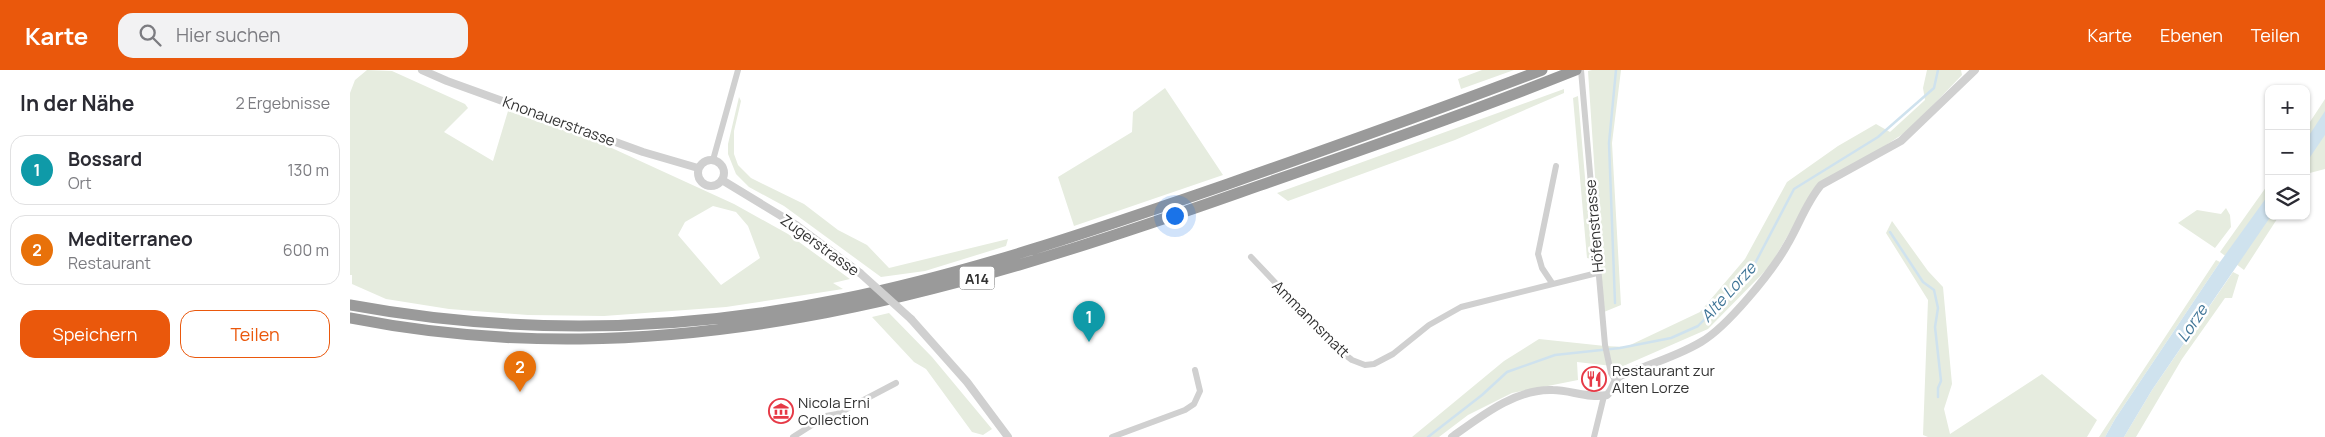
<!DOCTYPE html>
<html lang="de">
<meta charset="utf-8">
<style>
body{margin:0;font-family:Manrope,sans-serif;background:#f2f2f3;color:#2b2b33}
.controls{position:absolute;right:15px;top:15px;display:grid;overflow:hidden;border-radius:10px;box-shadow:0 1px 4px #0004}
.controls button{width:45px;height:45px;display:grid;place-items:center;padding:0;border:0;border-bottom:1px solid #e1e1e2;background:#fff;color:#2b2b33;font:25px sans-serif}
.you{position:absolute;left:824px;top:145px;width:18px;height:18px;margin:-12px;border:4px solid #fff;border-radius:50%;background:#1a73e8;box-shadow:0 0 0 8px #1a73e833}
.badge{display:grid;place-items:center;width:32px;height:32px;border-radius:50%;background:#ea580c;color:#fff;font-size:16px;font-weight:700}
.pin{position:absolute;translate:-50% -41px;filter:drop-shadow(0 1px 2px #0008)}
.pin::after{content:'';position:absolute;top:26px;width:18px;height:15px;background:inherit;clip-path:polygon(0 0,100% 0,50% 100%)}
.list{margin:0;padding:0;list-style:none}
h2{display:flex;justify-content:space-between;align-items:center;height:65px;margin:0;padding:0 20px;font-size:21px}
h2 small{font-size:16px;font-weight:400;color:#7c7c81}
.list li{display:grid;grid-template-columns:32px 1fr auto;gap:15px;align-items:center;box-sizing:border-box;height:70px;margin:0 10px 10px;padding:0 10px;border:1px solid #e1e1e2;border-radius:15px}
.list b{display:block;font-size:19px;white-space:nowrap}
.list p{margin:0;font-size:16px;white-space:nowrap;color:#7c7c81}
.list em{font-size:16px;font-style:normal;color:#7c7c81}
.actions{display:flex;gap:10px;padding:15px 20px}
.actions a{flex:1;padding:11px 0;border:1px solid #ea580c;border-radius:15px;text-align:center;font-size:18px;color:#ea580c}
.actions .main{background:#ea580c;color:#fff}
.icon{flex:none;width:28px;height:28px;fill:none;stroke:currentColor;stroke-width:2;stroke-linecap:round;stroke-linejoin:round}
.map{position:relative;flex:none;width:1975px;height:367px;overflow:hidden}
header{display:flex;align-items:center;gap:30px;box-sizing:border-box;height:70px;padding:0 25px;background:#ea580c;color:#fff}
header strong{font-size:24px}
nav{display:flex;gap:28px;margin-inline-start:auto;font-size:18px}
.search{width:350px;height:45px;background:#f2f2f3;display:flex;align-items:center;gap:12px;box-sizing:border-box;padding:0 18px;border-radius:15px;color:#7c7c81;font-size:19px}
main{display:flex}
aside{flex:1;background:#fff}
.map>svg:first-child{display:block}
.green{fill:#e6ecdf;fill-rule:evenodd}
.water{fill:#cfe2ee}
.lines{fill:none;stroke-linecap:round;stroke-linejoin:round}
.stream{stroke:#cfe2ee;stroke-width:2.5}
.minor{stroke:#d0d0d0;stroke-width:6}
.tertiary{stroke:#d0d0d0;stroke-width:8}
.motorway{stroke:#9a9a9a;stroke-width:11}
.tertiary-bridge{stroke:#d0d0d0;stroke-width:8}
.labels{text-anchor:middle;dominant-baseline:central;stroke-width:5;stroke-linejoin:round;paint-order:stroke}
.shield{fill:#fff;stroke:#707070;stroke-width:1}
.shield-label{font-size:14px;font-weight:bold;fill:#333}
.street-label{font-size:15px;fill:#333;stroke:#fff}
.poi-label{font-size:15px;fill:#333;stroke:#fff;text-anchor:start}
.water-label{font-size:16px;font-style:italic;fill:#3f7597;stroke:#fff}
</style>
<header>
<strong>Karte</strong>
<div class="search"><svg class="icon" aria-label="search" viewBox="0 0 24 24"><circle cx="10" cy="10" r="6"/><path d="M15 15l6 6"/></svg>Hier suchen</div>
<nav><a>Karte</a><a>Ebenen</a><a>Teilen</a></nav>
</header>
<main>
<aside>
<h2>In der Nähe<small>2 Ergebnisse</small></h2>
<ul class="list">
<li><span class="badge" style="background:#0f9aa8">1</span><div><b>Bossard</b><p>Ort</p></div><em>130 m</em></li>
<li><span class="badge" style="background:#e8710a">2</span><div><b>Mediterraneo</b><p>Restaurant</p></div><em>600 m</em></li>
</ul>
<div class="actions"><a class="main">Speichern</a><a>Teilen</a></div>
</aside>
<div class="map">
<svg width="1975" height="367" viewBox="0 0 1975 367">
<rect width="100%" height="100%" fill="#fff"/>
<path class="green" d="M17,0L42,1L115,34L118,38L94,62L143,91L158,41L253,74L384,134L438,164L500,209L483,213L493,219L376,237L254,246L178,245L99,239L36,229L2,214V205H0V23L5,10ZM363,136L386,142L398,156L410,188L371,215L328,165L335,152Z
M1132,0H1164L1111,19L1108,9Z
M1242,0H1271L1262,73L1271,235L1254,242L1238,1Z
M1577,0H1611L1612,5L1559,60L1501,98L1469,112L1420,196L1358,259L1271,297L1227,292L1228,310L1162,323L1118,345L1089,367H1062L1154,291L1189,269L1255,276L1276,277L1350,242L1395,189L1437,112L1488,76L1526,54L1540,62L1575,30L1573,18Z
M815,18L873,105L724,156L708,107L782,62L783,42Z
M1214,19V23L1105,70L938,131L927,123Z
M1228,26L1242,189L1237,188L1223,28Z
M389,27L391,31L384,61V84L388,95L401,108L454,134L488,160L517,175L539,198L658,169L656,176L575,201L531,207L434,136L399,117L386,104L378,84V74Z
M1975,29V99L1956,104V58Z
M1919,113V146H1929L1894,200L1870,182Z
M1876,138L1880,145L1881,157L1865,178L1828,153L1847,140L1871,144Z
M1542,151L1578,201L1593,217L1602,314L1594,339L1600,364L1692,304L1747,350L1737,367H1578L1573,365L1578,230L1536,163Z
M1866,190L1870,192L1765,349L1755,367H1749Z
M1883,202L1889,205L1882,228H1875L1832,289L1786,367H1774L1802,320Z
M539,243L582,287L642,359L633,365L622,362L576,299L564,292L522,247Z"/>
<path class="water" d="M1975,41V65L1956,93V70Z
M1919,124V146H1921L1802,320L1774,367H1755L1765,349L1870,192Z"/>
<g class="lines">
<path class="stream" d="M1540,162L1573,212L1584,220L1588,238L1585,257L1591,311L1588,318V327
M1265,233L1259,73L1266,0
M1078,367L1132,325L1157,302L1205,285L1270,278L1321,268L1348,256L1401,201L1444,119L1528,67L1584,18L1588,0"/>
<path class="minor" d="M1231,0L1255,275L1261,303L1265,310
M363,90L388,0
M901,187L989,280L1002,290L1015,295L1024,294L1043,284L1079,255L1111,237L1247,203
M1202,213L1192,198L1188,184L1206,96
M443,367L476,346L487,344L546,313
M762,367L835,340L844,334L850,321L845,300
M1244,367L1254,326"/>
<path class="tertiary" d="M72,0L97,11L293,82L348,98
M348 103a13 13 0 1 1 26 0a13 13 0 1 1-26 0Z
M372,110L446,155L510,203
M561,249L617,312L658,367
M1102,367C1130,347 1166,318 1203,320C1220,320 1240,329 1257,325C1263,320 1263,311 1270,306C1297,295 1326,287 1351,272C1377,257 1422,202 1437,175C1449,155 1456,133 1471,115L1551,71L1625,0"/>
<path class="motorway" d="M0,235C163,265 330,262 492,229C624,202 751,158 878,114C983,77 1088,40 1192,0
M0,248C313,310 599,225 891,122C1003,83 1116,44 1226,0"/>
<path class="tertiary-bridge" d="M510,203L561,249"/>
</g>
<defs>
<symbol id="restaurant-ring" viewBox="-11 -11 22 22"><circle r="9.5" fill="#fff" stroke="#e63946" stroke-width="1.5"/><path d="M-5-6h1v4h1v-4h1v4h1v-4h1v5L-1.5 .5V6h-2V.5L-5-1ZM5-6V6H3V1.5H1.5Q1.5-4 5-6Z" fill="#e63946"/></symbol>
<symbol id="museum-ring" viewBox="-11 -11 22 22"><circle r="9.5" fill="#fff" stroke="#e63946" stroke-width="1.5"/><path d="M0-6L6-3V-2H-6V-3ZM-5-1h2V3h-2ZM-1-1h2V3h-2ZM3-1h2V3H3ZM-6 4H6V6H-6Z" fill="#e63946"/></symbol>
</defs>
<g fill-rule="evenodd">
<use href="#restaurant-ring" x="1230" y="295" width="28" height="28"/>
<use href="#museum-ring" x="417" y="327" width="28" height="28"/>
</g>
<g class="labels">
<rect class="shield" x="609.5" y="196.5" width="35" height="23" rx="4"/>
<g class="shield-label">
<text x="627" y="208">A14</text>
</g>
<g class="street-label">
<text transform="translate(209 51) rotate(20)">Knonauerstrasse</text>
<text transform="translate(1244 156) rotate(-95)">Höfenstrasse</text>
<text transform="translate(470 175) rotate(36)">Zugerstrasse</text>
<text transform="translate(961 249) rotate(45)">Ammannsmatt</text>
</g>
<g class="poi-label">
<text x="1262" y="300">Restaurant zur<tspan x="1262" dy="17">Alten Lorze</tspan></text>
<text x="448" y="332">Nicola Erni<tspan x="448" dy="17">Collection</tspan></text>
</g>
<g class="water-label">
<text transform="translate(1378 222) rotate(-48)">Alte Lorze</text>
<text transform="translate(1842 253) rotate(-56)">Lorze</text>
</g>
</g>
</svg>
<div class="controls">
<button>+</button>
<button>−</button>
<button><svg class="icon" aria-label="layers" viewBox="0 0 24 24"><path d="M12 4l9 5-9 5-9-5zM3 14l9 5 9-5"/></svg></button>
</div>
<div class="you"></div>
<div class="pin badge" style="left:739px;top:272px;background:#0f9aa8">1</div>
<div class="pin badge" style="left:170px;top:322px;background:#e8710a">2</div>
</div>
</main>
